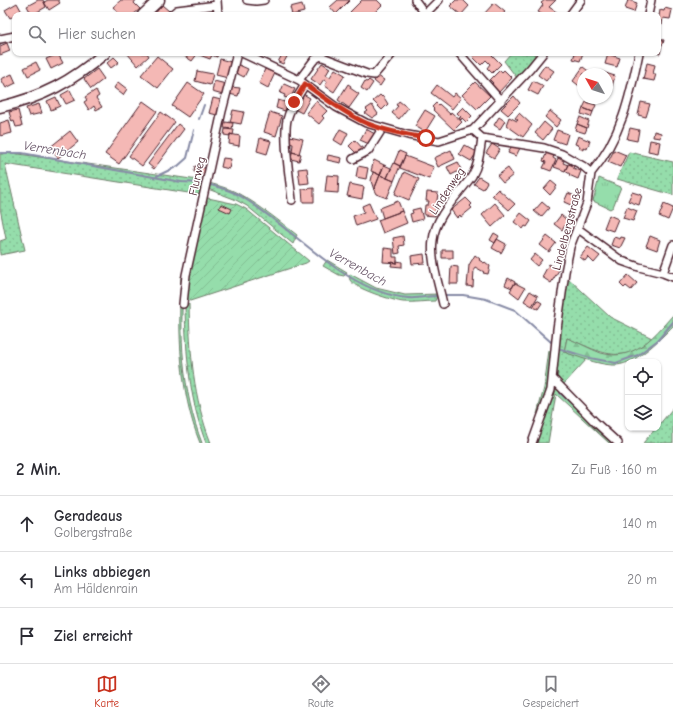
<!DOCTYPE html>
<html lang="de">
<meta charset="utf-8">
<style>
body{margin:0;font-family:"Comic Neue",sans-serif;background:#f7f7f7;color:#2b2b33}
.controls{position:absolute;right:12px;bottom:12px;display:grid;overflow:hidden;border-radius:8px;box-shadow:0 1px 3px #0004}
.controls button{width:36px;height:36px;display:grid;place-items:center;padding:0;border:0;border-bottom:1px solid #e1e1e2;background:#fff;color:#2b2b33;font:20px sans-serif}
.compass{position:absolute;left:577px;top:68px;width:36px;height:36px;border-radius:50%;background:#fff;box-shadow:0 1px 3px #0004;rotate:309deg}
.stop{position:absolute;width:12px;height:12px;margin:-9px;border:3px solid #c8321e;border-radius:50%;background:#fff}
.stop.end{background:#c8321e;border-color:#fff;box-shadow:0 1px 4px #0008}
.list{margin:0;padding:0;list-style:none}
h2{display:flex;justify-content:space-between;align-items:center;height:52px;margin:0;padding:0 16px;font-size:17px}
h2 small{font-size:13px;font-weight:400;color:#7c7c81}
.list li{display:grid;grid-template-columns:26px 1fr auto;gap:12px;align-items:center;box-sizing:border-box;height:56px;padding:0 16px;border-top:1px solid #e1e1e2}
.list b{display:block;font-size:15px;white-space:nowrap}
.list p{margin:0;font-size:13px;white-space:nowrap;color:#7c7c81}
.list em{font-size:13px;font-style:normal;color:#7c7c81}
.icon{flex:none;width:22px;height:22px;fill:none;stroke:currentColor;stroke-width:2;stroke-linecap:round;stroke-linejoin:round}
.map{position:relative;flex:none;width:673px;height:443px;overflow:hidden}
.search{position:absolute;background:#fff;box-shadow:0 1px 3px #0004;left:12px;right:12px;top:12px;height:44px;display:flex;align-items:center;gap:10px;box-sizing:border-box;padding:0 14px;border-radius:8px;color:#7c7c81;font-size:15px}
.sheet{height:220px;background:#fff}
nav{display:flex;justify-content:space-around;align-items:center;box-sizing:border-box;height:56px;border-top:1px solid #e1e1e2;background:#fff;font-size:11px;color:#7c7c81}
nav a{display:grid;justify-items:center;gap:2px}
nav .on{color:#c8321e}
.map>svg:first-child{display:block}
.grass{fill:url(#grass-dots);stroke:#707e6b}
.forest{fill:url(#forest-firs);stroke:#707e6b}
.park{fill:url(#park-tufts);stroke:#707e6b}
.garden{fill:url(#garden-furrows);stroke:#707e6b}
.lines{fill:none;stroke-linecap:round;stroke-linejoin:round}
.stream{stroke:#878ba6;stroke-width:2}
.building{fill:#f4b8b5;stroke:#4a1f2b}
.street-casing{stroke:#4a1f2b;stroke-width:10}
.secondary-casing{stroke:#4a1f2b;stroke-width:13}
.street{stroke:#fff;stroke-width:7}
.secondary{stroke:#fff;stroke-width:10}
.route{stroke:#c8321e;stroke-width:5}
.labels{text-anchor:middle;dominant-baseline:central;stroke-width:3;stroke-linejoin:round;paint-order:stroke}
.street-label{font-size:12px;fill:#4a1f2b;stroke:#fff}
.water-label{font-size:13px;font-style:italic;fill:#685568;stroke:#fff}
</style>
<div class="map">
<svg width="673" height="443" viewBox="0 0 673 443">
<defs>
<pattern id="grass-dots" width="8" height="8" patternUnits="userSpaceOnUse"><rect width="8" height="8" fill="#95ddab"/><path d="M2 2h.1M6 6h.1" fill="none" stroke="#82bd93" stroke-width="1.8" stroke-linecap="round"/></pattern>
<pattern id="forest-firs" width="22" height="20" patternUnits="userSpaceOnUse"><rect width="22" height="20" fill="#95ddab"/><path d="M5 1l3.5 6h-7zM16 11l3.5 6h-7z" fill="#82bd93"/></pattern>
<pattern id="park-tufts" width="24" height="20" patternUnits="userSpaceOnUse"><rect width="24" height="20" fill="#95ddab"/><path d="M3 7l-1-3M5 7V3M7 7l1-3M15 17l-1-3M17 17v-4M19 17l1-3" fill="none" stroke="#82bd93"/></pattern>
<pattern id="garden-furrows" width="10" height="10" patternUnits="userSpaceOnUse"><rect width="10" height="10" fill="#95ddab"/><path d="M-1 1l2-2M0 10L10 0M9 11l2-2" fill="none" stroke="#82bd93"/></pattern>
</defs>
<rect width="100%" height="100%" fill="#fff"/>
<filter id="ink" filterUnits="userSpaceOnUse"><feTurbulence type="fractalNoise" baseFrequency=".025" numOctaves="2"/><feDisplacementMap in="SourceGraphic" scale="8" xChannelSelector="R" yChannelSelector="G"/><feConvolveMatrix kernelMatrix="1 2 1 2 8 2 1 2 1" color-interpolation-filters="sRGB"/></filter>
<g filter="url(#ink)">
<path class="grass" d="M511,53H533L536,56L517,78L504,61Z
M629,152L673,162V195L617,179Z
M12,153L205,181L201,195L5,164L25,250L0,255V241L6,239L0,208V154Z
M209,183C220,186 231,189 241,195C261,206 279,221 297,235L293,244L247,206L234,199L208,189Z
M327,260L347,272L344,276L339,275L323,266Z
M350,274L376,288L405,295L438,294L435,301C424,301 414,303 403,302C394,301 353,288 350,280C349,278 349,276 350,274Z
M181,276L184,279C179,334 182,391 202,443H200C179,391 178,332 181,276Z
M568,278L610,317L652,338C647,342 642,347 636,350C613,362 589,347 567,338L564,352L587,359L563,385L556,374L559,332Z
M189,304C190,353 193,397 211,443H206C189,399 186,354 185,307Z
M549,350L553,354L548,389L540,412L537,414L544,388Z
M557,389L562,391L616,443H609L556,394L548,443H534L552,392Z
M673,408V443H643L656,428H658V426Z"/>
<path class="forest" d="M673,315V326C659,340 634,367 612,365C596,364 579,357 564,352L567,338C578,342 590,349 601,353C634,362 653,337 673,315Z"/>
<path class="park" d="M599,178L621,187L613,207L610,209L593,201Z"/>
<path class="garden" d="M208,198L236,204L246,209L309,261L306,263L190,301L186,299L187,277L204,201Z"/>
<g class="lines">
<path class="stream" d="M199,119L204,105
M0,153H22L181,182L201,183
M157,176L178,166L187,158L194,130
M211,185C222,188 233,191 242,197C294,228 344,292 408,298C418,299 428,296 438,296
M443,295H463L486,299L515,310L551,342
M561,349L590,358L616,363L638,355L658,340L673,322
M560,393L585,416"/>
</g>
<path class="building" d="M38,0H43L46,7L32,15L27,6Z
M48,0H58L60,3L49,10L44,2Z
M121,0H136L134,3L140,9L133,15H120L113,7Z
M338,0H350L336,14L330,7Z
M362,0H377L382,5L372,15H353L350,12Z
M456,0H463L469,6L461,15L450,6Z
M545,0H556L549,7L561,15H543L538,12L543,5L541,3Z
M628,0L637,3L634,12L625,9Z
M17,3L22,12L10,18L5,10Z
M494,3L505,12L502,15H483Z
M302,4L304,12L292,15L290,7Z
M162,5L169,11L166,15H154Z
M665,8L672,10L670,19L663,18L662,24L658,23L660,10L664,11Z
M658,39L664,40L663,44H662L660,54L657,53H658Z
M7,43L10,51L0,55V46Z
M127,53H147L149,56L138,66Z
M185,53H198L192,61L183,55Z
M198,53H218L217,57L212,55L210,59L197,54Z
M283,53H289L283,64L278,62Z
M476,53H490L501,64L492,73L487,68L490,64L486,60L481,65L473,57Z
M575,53H583L580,61L573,59Z
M58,54L63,63L51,69L46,59Z
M608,54L620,58L617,67L605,64Z
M157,56L173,69L158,88L141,75Z
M114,57L119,62L111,68L107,63Z
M220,59L231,62L228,78L216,75Z
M36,62L40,70L28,76L24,68Z
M322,63L330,68L326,75L330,77L335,69L345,75L334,92L325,86L327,81L324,79L320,85L311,79Z
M647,63L655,65L653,74H656L654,81L643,79Z
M239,65L248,69L244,77L236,73Z
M545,65L554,71L546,81L538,75Z
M583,67L591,73L583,74V89L573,81Z
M97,69L104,79L91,89L84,79Z
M265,69L275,73L268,88L259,83Z
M500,70L502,72L504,70L512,78L499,92L491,85L493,83L490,80Z
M197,71L213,74L210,85L195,81Z
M602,72L615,76L612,86L607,84V74H602Z
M12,74L16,83L6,88L1,79Z
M378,76L384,80L380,86L374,81Z
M369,80L373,83L367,92L361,88L365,81L367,82Z
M214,81L226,84L223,95L212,92Z
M533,81L543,86L538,95L528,90Z
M118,82L127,89L123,95L114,88Z
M475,82L490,96L477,109L462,95Z
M188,83L204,94L188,117L172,106Z
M284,84L295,89L290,99L284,97L285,95L280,93Z
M348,84L351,86L350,88L359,94L349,108L338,100Z
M437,85L452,97L455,93L461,98L452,109L431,93Z
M231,87L240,88L238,96L229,94Z
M70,90L75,100L66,104L61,95Z
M96,90L99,96L96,98L102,107L96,110L94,106L89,110L84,102L87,100L85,97Z
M303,94L310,98L302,113L294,109Z
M380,95L382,97L383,96L388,104L382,110L373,101Z
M514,96L520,103L508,115L501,109Z
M56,97L60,106L51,110L47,101Z
M213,98L221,100L217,115L209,113Z
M278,100L288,103L285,111L276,108Z
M143,101L157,111L119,164L105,154Z
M316,101L327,111L322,116L324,118L319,124L306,113Z
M399,101L408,108L399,119L392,113L398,106L396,105Z
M586,102L596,105L593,112L583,108Z
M641,102L650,104L646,117L638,115Z
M436,103L438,105L439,104L450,114L451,112L462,122L454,130L433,110L434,109L432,107Z
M39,104L42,113L29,116L26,108Z
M372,105L378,114L372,118L365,113L368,111L366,109Z
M463,107L472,116L466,122L462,118L461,120L459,118L461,117L457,113Z
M583,108L593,112L591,117L581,114Z
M18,110L22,126L16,127L14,121L12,122L9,112Z
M233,110L244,112L241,124L230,122Z
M425,110L435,116L425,132L415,126Z
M550,111L561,120L556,127L545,117Z
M161,112L175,122L142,166L129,156Z
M270,112L282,116L276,136L264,132Z
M519,113L532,125L523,137L506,125L509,117L517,121L518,120L515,118Z
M499,117L505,121L500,129L494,125Z
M580,117L589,121L587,128L577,124Z
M9,120L12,133L0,136V123Z
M225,122L233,123L232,129L224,128Z
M544,122L552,129L543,140L535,133Z
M178,124L184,129L154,169L148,164Z
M577,124L587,128L585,133L575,130Z
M630,128L639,130L637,141L627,139Z
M225,129L234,130L233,135L230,134V136L224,135Z
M340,129L348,133L342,145L334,140Z
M366,129L375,134L369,144L360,140Z
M557,130L568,134L565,144L553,140Z
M70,131L78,142L58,158L49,148Z
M654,131L661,133L660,138L653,137Z
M230,134L240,136L239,146L229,144Z
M290,136L303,139L299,154L292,152L293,144L288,143Z
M578,136L590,141L587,149L583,147V150L579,148L580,146L575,144Z
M260,138L271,141L267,154L257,151Z
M355,140L364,150L358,155L349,146Z
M650,140L660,142L658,153L648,151Z
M492,144L500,149L494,158L486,153Z
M464,145L477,152L471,161L459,154Z
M512,145L520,148L516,156L508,153Z
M451,150L455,159L438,167L434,158Z
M614,150L626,155L620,167L608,162Z
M399,151L406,154L400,166L394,163Z
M292,152L301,154L299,161L291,159Z
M547,152L554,155L553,158L556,160L551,171L543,168L546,162L543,161Z
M328,155L342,158L341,163L327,160Z
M405,156L434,167L429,179L400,168Z
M223,158L231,159L229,169L221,167Z
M558,158L564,161L563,163L568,165L565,171L554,167Z
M374,160L384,165L380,175L371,171Z
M458,162L461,170L451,175L447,167Z
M394,163L400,166L394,181L387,178Z
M568,164L574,166L573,168L581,171L578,179L569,175L570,174L565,171Z
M384,165L391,168L387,178L380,175Z
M195,166L206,168L205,174L194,172Z
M358,166L368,168L366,179L356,177Z
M307,168L309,183L300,184L298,169Z
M508,168L513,175L503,183L497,176Z
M373,172L380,175L374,190L371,181Z
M404,172L419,179L409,200L395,194Z
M327,175L339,176L338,193L325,192Z
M380,175L394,181L387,198L376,194L374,190Z
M479,177L487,182L483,189L474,184Z
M551,181L557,186L550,195L544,189Z
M350,184L364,187L362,199L347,196Z
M314,188V202H303L302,189Z
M498,189L515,204L509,210L492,195Z
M427,192L438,193L435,216L424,215L425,205H428L429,201H426Z
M632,192L642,195L639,205L628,201Z
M568,193L577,197L573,206L564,202Z
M466,198L472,204L470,206L472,208L461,217L460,215L457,218L451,210Z
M398,201L402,211L383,218L380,208Z
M542,202L549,208L541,217L534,211Z
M369,203L376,219L356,226L353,216L364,212L362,206Z
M495,203L505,215L492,227L482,215Z
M221,204L232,209L230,213L219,208Z
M664,204L673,208L668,220L659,216Z
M627,207L637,211L633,221L623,218Z
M420,208L423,219L412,222L410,214L413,213L412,210Z
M402,211L407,223L383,233L378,220Z
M521,213L531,221L527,227L525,226L523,229L514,222Z
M561,215L568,221L562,230L554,224Z
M609,215L618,219L613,231L604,228Z
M494,233L499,236L495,243L490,240Z
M403,236L404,245L399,246L400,253L395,254L393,238Z
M547,236L556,243L549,252L540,245Z
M650,236L660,240L657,250L646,246Z
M614,237L620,239L621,237L625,238L620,248L611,245Z
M497,239L506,244L501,253L492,248Z
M588,247L600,256L594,263L588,257L585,261L580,257Z
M384,248L393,249V257H397V263L383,262Z
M442,250H453V258H442Z
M424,254L425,263L412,264L411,256Z
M535,254L542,260L537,266L530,260Z
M475,255L480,259L479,260L484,263L485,262L490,266L488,274L483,273L484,272L475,267L474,269L473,287L467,286L469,265Z
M397,261L402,262V267L391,266L392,262L397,263Z
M549,264L559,270L551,283L542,277Z
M451,266L458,267V284H450Z
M628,275L637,283L631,290L626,286L624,288L620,284Z
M508,278L515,282L512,288L505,285Z
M515,283L525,288L519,298L510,291Z
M530,291L538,296L532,306L524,301Z
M537,300L542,303L538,309L533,307Z"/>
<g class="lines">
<defs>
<path id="street" d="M217,0L218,15
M247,0L256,1L264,0
M415,0L426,15
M171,15L177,10L217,5
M424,15L439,0
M570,15L581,0
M648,15L651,0
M0,39L15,36
M242,53L299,80L336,107L366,123L408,135L439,141L473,130L530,69L543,53
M459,53L501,101
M299,80L314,60L320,56L367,74L374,75L393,53
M473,130L482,138L544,148L562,154L583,166L591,173
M353,159L368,151L382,129
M591,173C621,138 630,97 639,53
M292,200C290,180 283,139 287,120C290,107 298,96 305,85
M577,228L622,261L639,267L663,273L673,245
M663,273L673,277
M183,304L186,275L222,111L237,53
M443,304C439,285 430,260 433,240C436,214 458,196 472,176C479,164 480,151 482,138
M553,379L595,422L618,443
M532,443L551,390L557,329L565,272L570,247L587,203L591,173"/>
<path id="secondary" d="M143,15L159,0
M0,107C43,97 71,82 105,53"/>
</defs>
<use href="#street" class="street-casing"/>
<use href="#secondary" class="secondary-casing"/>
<use href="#street" class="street"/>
<use href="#secondary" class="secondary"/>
</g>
</g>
<g class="lines" filter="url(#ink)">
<path class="route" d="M294,102L305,84C325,98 344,113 366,123C385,131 406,135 426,138"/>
</g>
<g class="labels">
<g class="street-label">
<text transform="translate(197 176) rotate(-77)">Flurweg</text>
<text transform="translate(447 191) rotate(-56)">Lindenweg</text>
<text transform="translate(567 229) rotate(-75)">Lindelbergstraße</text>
</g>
<g class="water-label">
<text transform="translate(55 150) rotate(9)">Verrenbach</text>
<text transform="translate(358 267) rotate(29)">Verrenbach</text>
</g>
</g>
</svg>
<div class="controls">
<button><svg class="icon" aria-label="locate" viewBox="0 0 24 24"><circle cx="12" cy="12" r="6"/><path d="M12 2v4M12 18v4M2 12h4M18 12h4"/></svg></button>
<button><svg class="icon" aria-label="layers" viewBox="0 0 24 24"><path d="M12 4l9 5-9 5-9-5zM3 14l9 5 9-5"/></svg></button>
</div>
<svg class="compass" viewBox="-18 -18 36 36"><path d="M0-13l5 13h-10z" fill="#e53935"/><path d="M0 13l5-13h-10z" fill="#7c7c81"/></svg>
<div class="stop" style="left:426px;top:138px"></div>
<div class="stop end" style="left:294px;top:102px"></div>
<div class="search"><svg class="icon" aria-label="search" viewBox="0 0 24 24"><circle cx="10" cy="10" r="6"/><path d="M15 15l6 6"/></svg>Hier suchen</div>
</div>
<section class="sheet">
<h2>2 Min.<small>Zu Fuß · 160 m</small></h2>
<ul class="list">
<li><svg class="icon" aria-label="ahead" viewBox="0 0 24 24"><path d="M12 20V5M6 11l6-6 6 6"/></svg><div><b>Geradeaus</b><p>Golbergstraße</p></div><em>140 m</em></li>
<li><svg class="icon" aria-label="left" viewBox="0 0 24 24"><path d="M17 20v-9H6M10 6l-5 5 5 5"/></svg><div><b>Links abbiegen</b><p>Am Häldenrain</p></div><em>20 m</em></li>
<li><svg class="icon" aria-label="arrive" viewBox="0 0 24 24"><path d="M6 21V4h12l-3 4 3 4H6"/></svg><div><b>Ziel erreicht</b></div></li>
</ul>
</section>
<nav>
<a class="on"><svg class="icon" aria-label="map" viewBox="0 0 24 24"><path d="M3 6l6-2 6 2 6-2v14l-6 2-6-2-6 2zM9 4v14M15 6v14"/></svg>Karte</a>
<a><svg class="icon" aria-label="directions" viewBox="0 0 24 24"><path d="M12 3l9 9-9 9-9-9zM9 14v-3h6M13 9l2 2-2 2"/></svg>Route</a>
<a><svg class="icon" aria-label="saved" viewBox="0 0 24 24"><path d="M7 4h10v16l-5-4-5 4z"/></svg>Gespeichert</a>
</nav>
